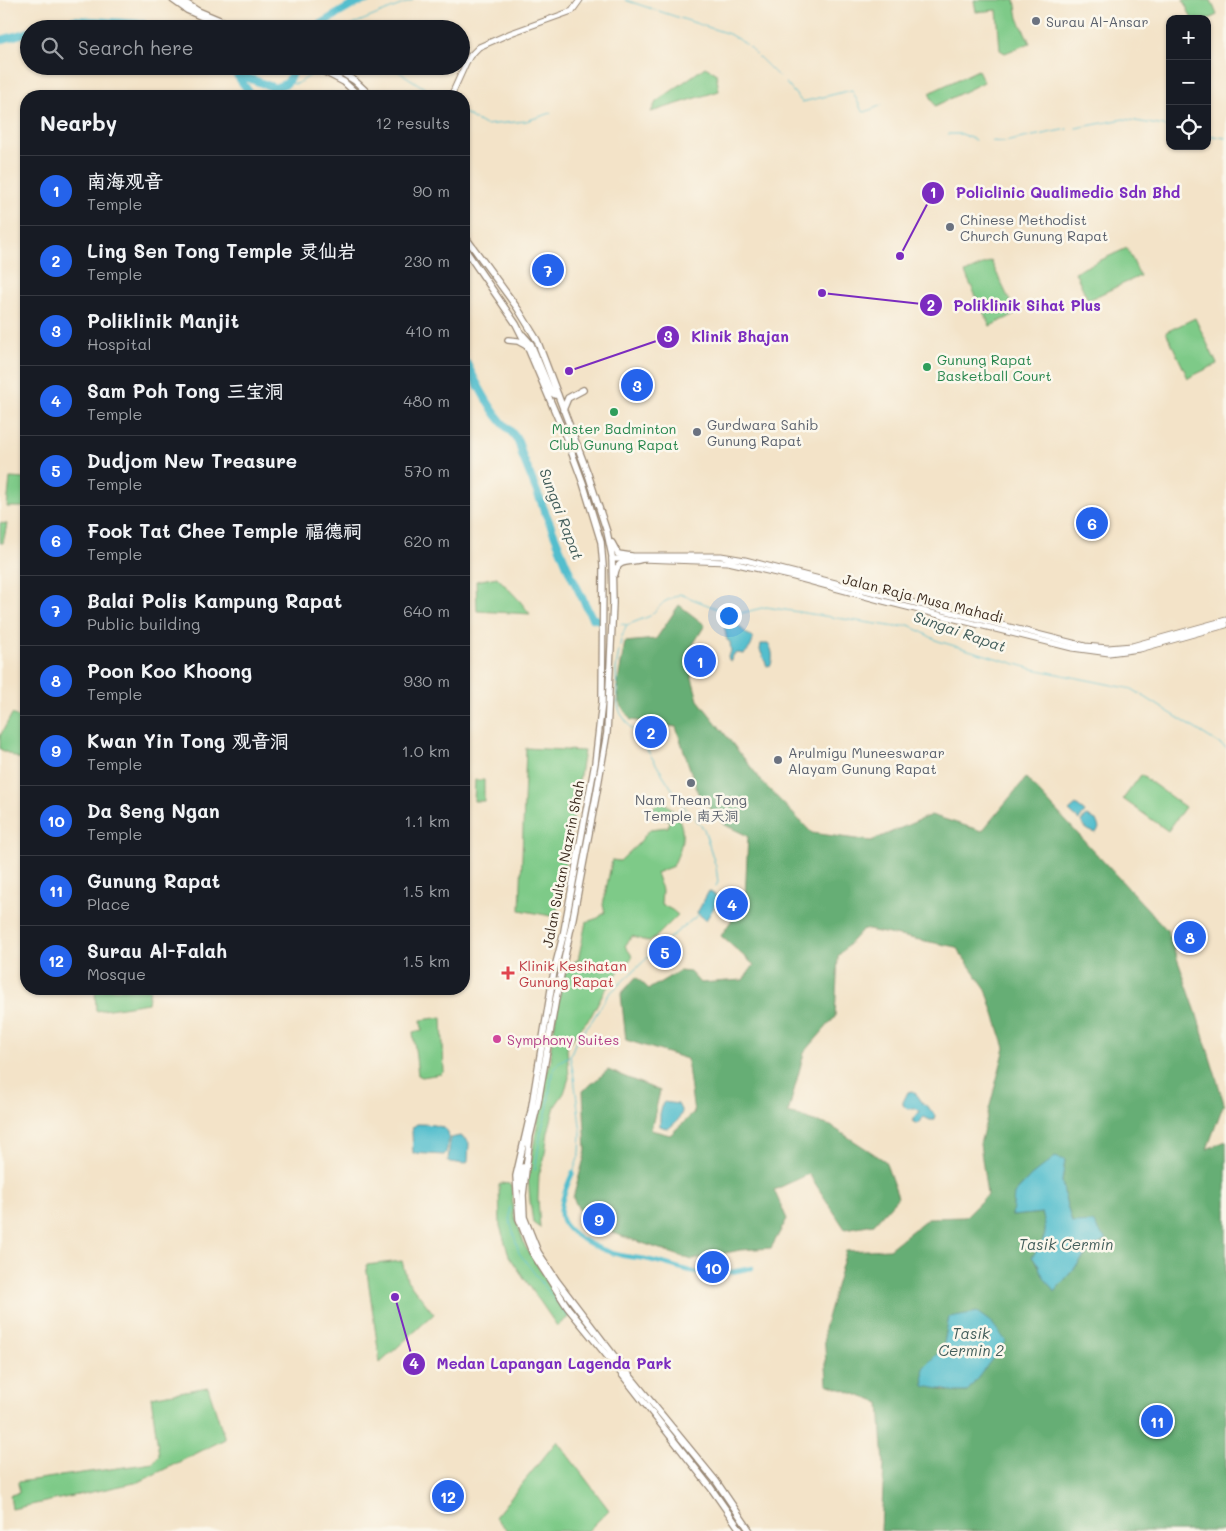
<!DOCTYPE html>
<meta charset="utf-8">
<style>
body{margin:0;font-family:Mali,"LXGW WenKai TC",sans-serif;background:#242831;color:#f1f3f6}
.controls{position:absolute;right:15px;top:15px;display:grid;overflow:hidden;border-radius:10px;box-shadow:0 1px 4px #0004}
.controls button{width:45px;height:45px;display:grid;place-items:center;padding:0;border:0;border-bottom:1px solid #363941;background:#171b24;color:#f1f3f6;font:25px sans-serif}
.you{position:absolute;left:728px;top:615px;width:18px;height:18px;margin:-12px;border:4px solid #fff;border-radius:50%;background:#1a73e8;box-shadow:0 0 0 8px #1a73e833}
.badge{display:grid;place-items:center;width:32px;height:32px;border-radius:50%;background:#2563eb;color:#fff;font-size:16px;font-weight:700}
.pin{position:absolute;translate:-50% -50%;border:2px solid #fff;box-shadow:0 1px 5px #0006}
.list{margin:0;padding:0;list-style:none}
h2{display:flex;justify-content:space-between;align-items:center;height:65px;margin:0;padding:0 20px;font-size:21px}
h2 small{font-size:16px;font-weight:400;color:#9ea1a6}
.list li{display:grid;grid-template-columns:32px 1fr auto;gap:15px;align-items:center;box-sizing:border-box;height:70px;padding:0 20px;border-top:1px solid #363941}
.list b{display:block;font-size:19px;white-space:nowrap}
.list p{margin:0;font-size:16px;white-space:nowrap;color:#9ea1a6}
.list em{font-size:16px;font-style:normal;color:#9ea1a6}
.icon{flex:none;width:28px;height:28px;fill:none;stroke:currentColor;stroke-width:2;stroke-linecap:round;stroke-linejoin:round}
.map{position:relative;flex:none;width:1226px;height:1531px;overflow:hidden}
.search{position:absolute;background:#171b24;box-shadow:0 1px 4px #0004;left:20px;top:20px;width:450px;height:55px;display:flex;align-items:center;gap:12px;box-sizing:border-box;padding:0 18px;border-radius:28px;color:#9ea1a6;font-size:19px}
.panel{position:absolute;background:#171b24;box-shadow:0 1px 4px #0004;left:20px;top:90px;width:450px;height:905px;border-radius:20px}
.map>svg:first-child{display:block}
.green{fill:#7eca88;stroke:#5c7a53}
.forest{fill:#66ae74;stroke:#506c49;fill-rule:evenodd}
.water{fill:#53becd;stroke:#477476}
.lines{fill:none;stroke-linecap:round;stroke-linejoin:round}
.stream{stroke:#53becd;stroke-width:1}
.canal{stroke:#53becd;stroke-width:4.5}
.river{stroke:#53becd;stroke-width:8}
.major-casing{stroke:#978673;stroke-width:7}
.highway-casing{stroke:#978673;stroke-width:8}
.major{stroke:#fff;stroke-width:5}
.highway{stroke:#fff;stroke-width:5.5}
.worship-dot{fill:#6b7280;stroke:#fbf7ec;stroke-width:2}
.leisure-dot{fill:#2e9e5b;stroke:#fbf7ec;stroke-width:2}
.health-dot{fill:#e0444e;stroke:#fbf7ec;stroke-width:2}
.hotel-dot{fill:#d1479c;stroke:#fbf7ec;stroke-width:2}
.labels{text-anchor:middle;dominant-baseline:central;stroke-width:5;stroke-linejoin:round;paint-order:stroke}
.worship-label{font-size:14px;fill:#5b616d;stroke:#fbf7ec;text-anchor:start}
.leisure-label{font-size:14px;fill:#27864d;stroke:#fbf7ec;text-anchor:start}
.street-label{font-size:14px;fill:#3b2a1e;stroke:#fbf7ec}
.health-label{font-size:14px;fill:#be3a42;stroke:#fbf7ec;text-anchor:start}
.hotel-label{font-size:14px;fill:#b23c85;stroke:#fbf7ec;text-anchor:start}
.water-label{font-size:15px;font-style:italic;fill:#435e5b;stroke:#fbf7ec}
.leader{fill:none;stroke:#7b2cbf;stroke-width:2}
.callout-dot{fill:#7b2cbf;stroke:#fbf7ec;stroke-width:2}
.mark-label{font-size:15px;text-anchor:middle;font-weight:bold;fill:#fff}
.callout-label{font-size:15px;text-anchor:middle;font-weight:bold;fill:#7b2cbf;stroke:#fbf7ec;stroke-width:5;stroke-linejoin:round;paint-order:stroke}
</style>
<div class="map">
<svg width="1226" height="1531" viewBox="0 0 1226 1531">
<rect width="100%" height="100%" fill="#fbf7ec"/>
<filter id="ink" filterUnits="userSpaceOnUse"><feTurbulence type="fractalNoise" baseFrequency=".02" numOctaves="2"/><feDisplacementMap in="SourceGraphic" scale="10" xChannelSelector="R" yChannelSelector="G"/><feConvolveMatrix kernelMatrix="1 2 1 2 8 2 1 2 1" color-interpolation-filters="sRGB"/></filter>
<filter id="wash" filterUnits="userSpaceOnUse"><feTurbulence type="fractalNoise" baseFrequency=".0096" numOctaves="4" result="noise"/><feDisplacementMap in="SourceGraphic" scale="20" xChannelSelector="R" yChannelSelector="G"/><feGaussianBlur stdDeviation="1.12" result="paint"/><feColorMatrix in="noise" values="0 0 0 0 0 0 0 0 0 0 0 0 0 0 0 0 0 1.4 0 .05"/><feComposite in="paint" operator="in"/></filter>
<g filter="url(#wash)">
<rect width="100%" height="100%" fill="#f3e3c8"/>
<path class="green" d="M974,0H1015L1018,18L1030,43L1005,53L1000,50L997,10L976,12Z
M1183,0H1211L1217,15L1207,20L1192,19Z
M705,67L716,73L719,91L651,112L656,102Z
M978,70L984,82L935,106L929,93Z
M1127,248L1140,276L1088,300L1075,272Z
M991,261L1016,314L990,326L965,273Z
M1195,318L1217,364L1188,378L1166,332Z
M10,478L26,479V507H7Z
M0,523L7,524L3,543H0Z
M497,577L520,601L530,614L477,611L476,581Z
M12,714L26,721L25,762L0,749V736Z
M526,748L584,751L556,917L520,910Z
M1141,775L1185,807L1168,831L1123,799Z
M475,780H484V801H474Z
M662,801C688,819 686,840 673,866L656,873L662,890L661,904L672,910L678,915L658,935L648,942L632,936L625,946L633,957L621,968L602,995L591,1016L575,1035L567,1048L569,1078L564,1093L555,1106L548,1132L544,1160L539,1174L538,1199L540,1228L533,1223L530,1201L528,1177L546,1075L551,1061V1047L559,998L567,965L578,960L586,922L598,918L605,912L603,905L612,860L620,861L639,843L650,829L668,827L669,820L652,816L653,807Z
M95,989H150L148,1003L96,1011Z
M442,1017L444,1071L441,1074L422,1077L418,1075L413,1032L422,1030L421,1020Z
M502,1183L509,1184L511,1186L514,1215L525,1246L570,1316L557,1326L509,1256L500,1226L499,1185Z
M402,1261L407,1280L434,1314L380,1363L366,1265Z
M208,1387L225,1439L139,1482L12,1509L10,1495L19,1493L18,1482L153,1463L159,1455L151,1397Z
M557,1441L609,1510L588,1531H508L495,1517Z"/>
<path class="forest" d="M679,605L705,625L686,656L698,700L765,785L812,833L871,841L931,815L982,831L1026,778L1167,930L1196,1012L1224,1103L1207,1149L1226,1141V1531H881L884,1465L880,1403L827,1384L824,1329L846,1251L889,1249L928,1218L965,1217L987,1195L980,1144L1005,1048L986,989L956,947L863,929L838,956L835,1017L804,1053L788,1113L831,1126L885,1161L898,1197L874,1224L845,1229L809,1174L774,1190L787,1219L771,1248L740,1250L692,1260L607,1231L586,1222L573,1198L586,1151L583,1091L608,1070L660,1091L651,1130L670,1135L694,1113L687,1059L626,1040L621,994L636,977L649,989L679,971L690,972L700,983L743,980L754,965L721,936L745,900L748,836L725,825L699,796L676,727L631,720L619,703L618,681L625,642L656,639ZM1065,1160L1062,1181L1065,1198L1072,1223L1106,1240L1091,1249L1054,1292C1047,1280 1041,1267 1032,1257C1044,1240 1049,1234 1042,1213L1012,1216L1014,1194L1031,1176ZM949,1317L1005,1341L967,1392L943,1391L935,1387L923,1368L943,1349Z"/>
<path class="water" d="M730,622L735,623L753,639C752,646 749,650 744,654L738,653L733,655L732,661L729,660L728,656L731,652L730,642L727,640L724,625Z
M761,644H768C773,650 773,657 771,665L767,666L760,650Z
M1076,805L1085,812L1079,820L1069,811Z
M1087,816L1096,820L1099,828L1096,833C1088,831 1084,828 1081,821Z
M709,891L720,898L706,920L697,913Z
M912,1091L917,1095L922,1102L936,1115L935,1120H930L924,1117L917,1124L912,1121L920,1111L915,1108L907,1109L903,1105V1102L908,1092Z
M663,1102L678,1104L682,1112L678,1120L668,1129L660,1126V1114Z
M417,1124C424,1124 444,1124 448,1132C450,1137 447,1147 446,1153L444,1155L413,1153L412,1131L413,1127Z
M460,1136L467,1140L469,1143L468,1162L465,1164L450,1162L448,1161L450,1140L451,1138Z
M1055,1157L1065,1160L1062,1181L1065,1198L1072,1223L1093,1222L1106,1240L1091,1249L1054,1292L1040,1271L1039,1265L1032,1257C1044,1240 1049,1234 1042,1213L1012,1216L1014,1194L1031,1176Z
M977,1312L992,1323L1006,1341L967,1392H955L924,1386L923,1368L943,1348L949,1317Z"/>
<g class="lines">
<path class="stream" d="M625,0L729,34L746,44L778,76
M341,29L413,0
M390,66L437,96
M287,83L297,84L311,75
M786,83L802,102L852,90L862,111L865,112L882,105
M464,113L485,125L526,121L551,113
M1076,128L1124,119L1170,127
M948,134H962L975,140
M1207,135L1226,138
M991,141L1004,142L1067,129
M621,624L627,625L650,616L664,602L680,594L733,615L766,607L896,627L909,625L938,641L1033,669L1132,689L1226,748
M626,626L621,639L616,669L617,703L621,714L649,753L681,803L704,829L716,867L718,882L716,886
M535,1170L541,1132L548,1105L552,1073L559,1062L569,1056
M573,1172L580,1153L581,1133L574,1077L570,1056L576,1041L593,1019L608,995L662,944L698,915
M510,1207V1221L519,1253L569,1318"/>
<path class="canal" d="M573,1172C568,1183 559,1205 561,1216C564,1235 603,1251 620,1255C630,1258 642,1257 654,1261C668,1264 692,1273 706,1274C721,1275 737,1271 752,1268"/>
<path class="river" d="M41,29L74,20L143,24L151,29
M316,29L317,26L356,3L367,0
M0,40L29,32
M222,66L235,73L275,88L287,83L296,66
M236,74L252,96
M467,364C476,382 485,400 497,416C509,433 517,431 522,455L570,573L592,618L599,620"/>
</g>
</g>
<g filter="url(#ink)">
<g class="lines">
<defs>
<path id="major" d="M451,96L466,63L470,56L479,47L511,33L572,11L580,0
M627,556H721L745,560L1085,646L1108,648L1132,646L1226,620
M612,559H630
M639,559L728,562L794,577L883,601L1072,648L1109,653L1140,649L1226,625"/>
<path id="highway" d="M173,0L187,10L229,29
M181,0L198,11L241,29
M313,66L344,82L359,96
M331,66L355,81L371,96
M464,235L518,309L537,340L588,474L607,532L612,556L613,603L607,733L597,791L573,918L556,998L538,1103L530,1136L523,1195L524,1217L538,1252L557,1281L621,1365L716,1481L750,1531
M464,248L516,324L527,346L567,440L583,483L601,542L603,566L602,702L595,763L563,936L554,971L531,1111L516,1176L519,1219L532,1252L568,1308L617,1368L711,1488L741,1531
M523,335L531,344L551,392L555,395H558
M508,340L518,341L527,346
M563,410L568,398L583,390
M612,543L618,554L631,556
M615,574C617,558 631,563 643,559
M522,1188L521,1180L523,1167"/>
</defs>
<use href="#major" class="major-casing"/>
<use href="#highway" class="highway-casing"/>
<use href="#major" class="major"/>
<use href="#highway" class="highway"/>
</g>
</g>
<g class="worship-dot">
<circle cx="1036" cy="21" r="5"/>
<circle cx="950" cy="227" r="5"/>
<circle cx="697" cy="432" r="5"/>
<circle cx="778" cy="760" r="5"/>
<circle cx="691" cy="783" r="5"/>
</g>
<g class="leisure-dot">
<circle cx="927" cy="367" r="5"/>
<circle cx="614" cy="412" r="5"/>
</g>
<path class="health-dot" d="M505.5 965.5h5v5h5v5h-5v5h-5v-5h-5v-5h5z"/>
<circle class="hotel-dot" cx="497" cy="1039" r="5"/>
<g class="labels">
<g class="worship-label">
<text x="1046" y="21">Surau Al-Ansar</text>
<text x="960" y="219">Chinese Methodist<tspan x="960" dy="16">Church Gunung Rapat</tspan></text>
<text x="707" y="424">Gurdwara Sahib<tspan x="707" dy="16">Gunung Rapat</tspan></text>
<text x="788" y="752">Arulmigu Muneeswarar<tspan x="788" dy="16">Alayam Gunung Rapat</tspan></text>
<text x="691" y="799" text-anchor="middle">Nam Thean Tong<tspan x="691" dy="16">Temple 南天洞</tspan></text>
</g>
<g class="leisure-label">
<text x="937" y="359">Gunung Rapat<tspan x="937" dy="16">Basketball Court</tspan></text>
<text x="614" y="428" text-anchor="middle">Master Badminton<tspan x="614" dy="16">Club Gunung Rapat</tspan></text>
</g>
<g class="street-label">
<text transform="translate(923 598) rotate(14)">Jalan Raja Musa Mahadi</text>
<text transform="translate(563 864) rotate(-79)">Jalan Sultan Nazrin Shah</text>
</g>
<g class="health-label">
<text x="519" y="965">Klinik Kesihatan<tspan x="519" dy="16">Gunung Rapat</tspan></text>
</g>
<g class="hotel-label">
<text x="507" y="1039">Symphony Suites</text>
</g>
<g class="water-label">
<text transform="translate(562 514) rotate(69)">Sungai Rapat</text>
<text transform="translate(960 631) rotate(19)">Sungai Rapat</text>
<text x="1066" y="1244">Tasik Cermin</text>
<text x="971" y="1333">Tasik<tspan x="971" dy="17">Cermin 2</tspan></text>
</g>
</g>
<path class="leader" d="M900 256L933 193M822 293L931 305M569 371L668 337M395 1297L414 1364"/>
<g class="callout-dot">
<circle cx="900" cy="256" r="5"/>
<circle cx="822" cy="293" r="5"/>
<circle cx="569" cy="371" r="5"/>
<circle cx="395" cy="1297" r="5"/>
<circle cx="933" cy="193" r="12"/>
<circle cx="931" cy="305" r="12"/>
<circle cx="668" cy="337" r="12"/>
<circle cx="414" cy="1364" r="12"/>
</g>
<g class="mark-label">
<text x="933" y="198">1</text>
<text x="931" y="311">2</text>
<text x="668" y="342">3</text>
<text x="414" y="1369">4</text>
</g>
<g class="callout-label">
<text x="1068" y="198">Policlinic Qualimedic Sdn Bhd</text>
<text x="1027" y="311">Poliklinik Sihat Plus</text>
<text x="740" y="342">Klinik Bhajan</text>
<text x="554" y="1369">Medan Lapangan Lagenda Park</text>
</g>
</svg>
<div class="controls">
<button>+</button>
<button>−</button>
<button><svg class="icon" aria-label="locate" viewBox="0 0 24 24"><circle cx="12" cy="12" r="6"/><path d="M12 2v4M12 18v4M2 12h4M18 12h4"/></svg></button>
</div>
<div class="you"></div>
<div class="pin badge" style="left:700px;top:661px">1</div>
<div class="pin badge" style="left:651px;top:732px">2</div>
<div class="pin badge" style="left:637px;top:385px">3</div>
<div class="pin badge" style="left:732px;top:904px">4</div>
<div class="pin badge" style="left:665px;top:952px">5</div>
<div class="pin badge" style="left:1092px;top:523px">6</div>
<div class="pin badge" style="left:548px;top:270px">7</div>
<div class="pin badge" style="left:1190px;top:937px">8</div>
<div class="pin badge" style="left:599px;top:1219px">9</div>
<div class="pin badge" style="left:713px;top:1267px">10</div>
<div class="pin badge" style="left:1157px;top:1421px">11</div>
<div class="pin badge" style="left:448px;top:1496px">12</div>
<div class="search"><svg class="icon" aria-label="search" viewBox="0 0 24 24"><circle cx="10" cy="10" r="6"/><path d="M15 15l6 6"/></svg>Search here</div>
<section class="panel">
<h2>Nearby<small>12 results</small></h2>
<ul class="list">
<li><span class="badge">1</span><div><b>南海观音</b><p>Temple</p></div><em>90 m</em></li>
<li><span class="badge">2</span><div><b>Ling Sen Tong Temple 灵仙岩</b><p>Temple</p></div><em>230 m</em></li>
<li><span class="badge">3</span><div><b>Poliklinik Manjit</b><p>Hospital</p></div><em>410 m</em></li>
<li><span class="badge">4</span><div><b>Sam Poh Tong 三宝洞</b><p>Temple</p></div><em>480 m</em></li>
<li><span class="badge">5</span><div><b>Dudjom New Treasure</b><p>Temple</p></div><em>570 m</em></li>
<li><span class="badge">6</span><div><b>Fook Tat Chee Temple 福德祠</b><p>Temple</p></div><em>620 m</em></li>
<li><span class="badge">7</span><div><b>Balai Polis Kampung Rapat</b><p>Public building</p></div><em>640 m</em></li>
<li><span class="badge">8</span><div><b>Poon Koo Khoong</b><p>Temple</p></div><em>930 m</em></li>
<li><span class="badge">9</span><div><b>Kwan Yin Tong 观音洞</b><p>Temple</p></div><em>1.0 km</em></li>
<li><span class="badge">10</span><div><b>Da Seng Ngan</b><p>Temple</p></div><em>1.1 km</em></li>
<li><span class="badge">11</span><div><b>Gunung Rapat</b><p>Place</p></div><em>1.5 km</em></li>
<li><span class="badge">12</span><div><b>Surau Al-Falah</b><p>Mosque</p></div><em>1.5 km</em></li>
</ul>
</section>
</div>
